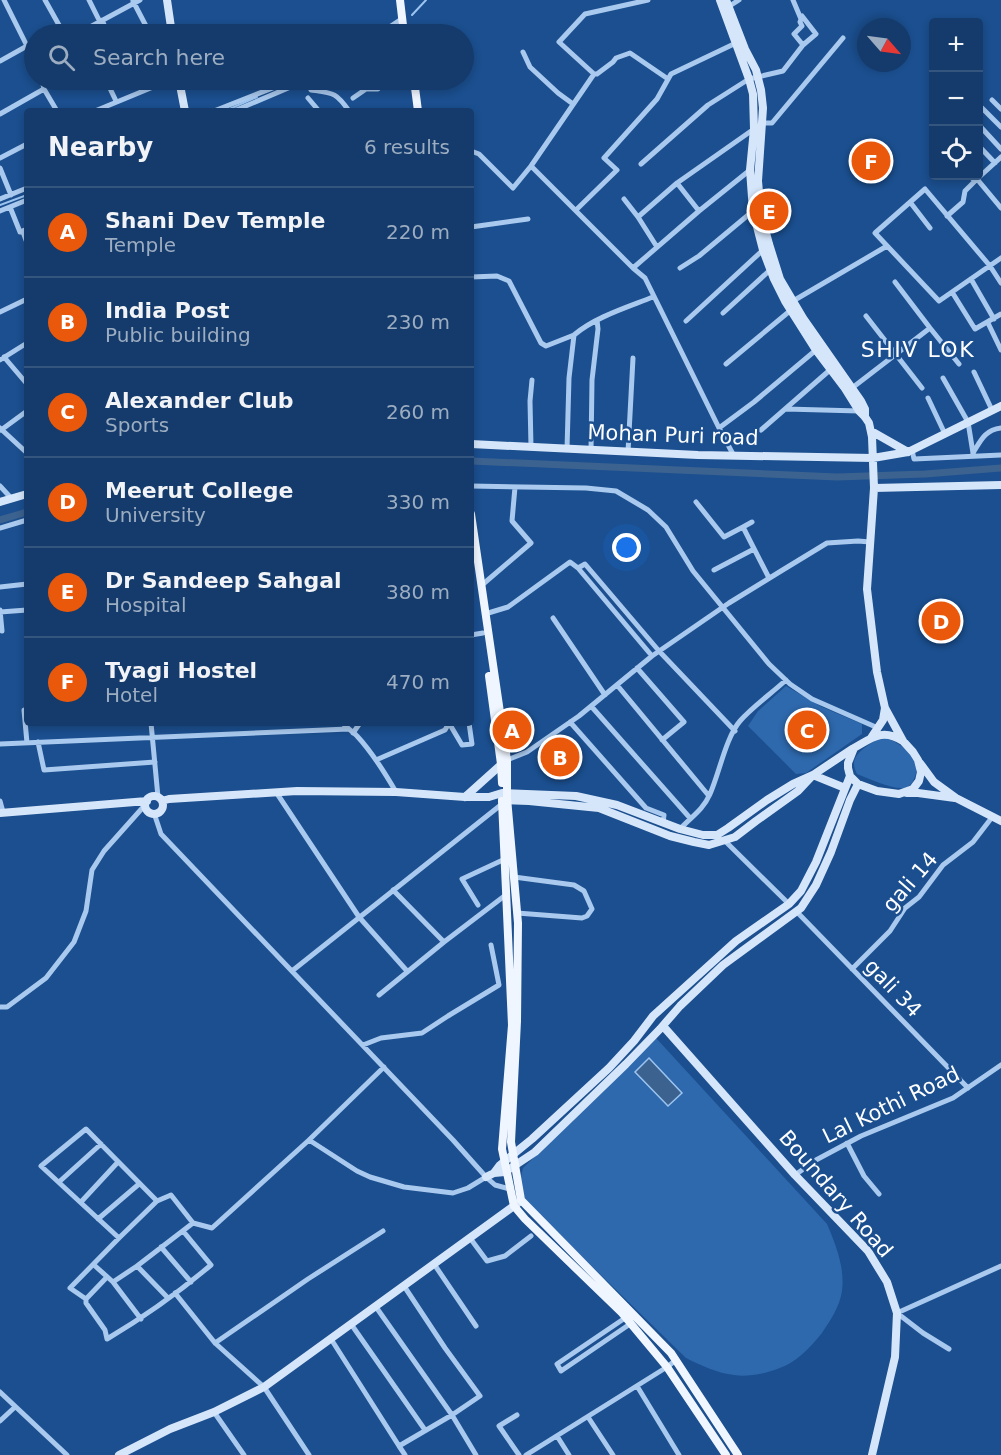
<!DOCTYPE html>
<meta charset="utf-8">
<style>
body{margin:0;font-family:"DejaVu Sans",sans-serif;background:#214673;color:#f1f3f6}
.controls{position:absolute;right:18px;top:18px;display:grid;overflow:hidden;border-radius:6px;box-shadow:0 3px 9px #0003}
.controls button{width:54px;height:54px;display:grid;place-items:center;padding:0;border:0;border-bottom:2px solid #33557e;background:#143b6b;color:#f1f3f6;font:30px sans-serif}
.compass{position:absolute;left:857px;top:18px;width:54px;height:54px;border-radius:50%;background:#143b6b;box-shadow:0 3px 9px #0003;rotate:118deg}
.you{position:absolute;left:627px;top:548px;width:21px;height:21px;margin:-15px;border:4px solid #fff;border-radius:50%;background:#1a73e8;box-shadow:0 0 0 9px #1a73e833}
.badge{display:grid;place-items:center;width:39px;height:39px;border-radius:50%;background:#ea580c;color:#fff;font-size:20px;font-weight:700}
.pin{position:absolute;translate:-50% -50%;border:3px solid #fff;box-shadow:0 2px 6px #0006}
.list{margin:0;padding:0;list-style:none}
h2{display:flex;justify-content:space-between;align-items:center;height:78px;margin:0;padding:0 24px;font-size:26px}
h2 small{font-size:20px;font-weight:400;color:#9dadc1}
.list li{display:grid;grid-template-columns:39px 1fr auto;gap:18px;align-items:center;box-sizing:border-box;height:90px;padding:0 24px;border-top:2px solid #33557e}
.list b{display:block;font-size:22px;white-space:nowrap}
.list p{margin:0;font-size:20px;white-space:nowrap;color:#9dadc1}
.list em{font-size:20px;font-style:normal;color:#9dadc1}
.icon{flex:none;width:33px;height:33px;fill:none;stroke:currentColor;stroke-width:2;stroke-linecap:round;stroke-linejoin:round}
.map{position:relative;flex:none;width:1001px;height:1455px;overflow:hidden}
.search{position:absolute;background:#143b6b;box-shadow:0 3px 9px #0003;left:24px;top:24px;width:450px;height:66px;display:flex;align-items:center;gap:15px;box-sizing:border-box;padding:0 21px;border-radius:33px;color:#9dadc1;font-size:22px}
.panel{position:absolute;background:#143b6b;box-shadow:0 3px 9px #0003;left:24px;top:108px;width:450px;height:618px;border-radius:6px}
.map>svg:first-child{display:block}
.green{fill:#2e69ad}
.water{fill:#3c6290;stroke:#9cc4f0;stroke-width:1.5}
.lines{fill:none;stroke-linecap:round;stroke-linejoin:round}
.stream{stroke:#9cc4f0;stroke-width:2}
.canal{stroke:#3c6290;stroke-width:7}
.street{stroke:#a9c9ee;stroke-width:5}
.secondary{stroke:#d6e6fa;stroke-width:8}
.primary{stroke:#f0f6ff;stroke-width:8}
.labels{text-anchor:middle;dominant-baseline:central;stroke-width:5;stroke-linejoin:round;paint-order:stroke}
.street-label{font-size:21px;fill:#fff;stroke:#1b4f8f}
.neighbourhood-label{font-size:22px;letter-spacing:1.5px;fill:#fff;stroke:#1b4f8f}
</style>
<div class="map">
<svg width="1001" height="1455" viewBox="0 0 1001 1455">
<rect width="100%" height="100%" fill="#1b4f8f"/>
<path class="green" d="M786,686L822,707L862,724V734L806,773L796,774L748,726L758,711Z
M885,737C901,744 924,758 914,779C912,784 909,787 904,788C890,789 870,779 857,774C850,761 856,754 867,746C873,742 878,738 885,737Z
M656,1038L827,1224C836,1245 845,1268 842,1291C840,1306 830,1321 822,1333C814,1343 803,1355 792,1362C778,1371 750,1378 734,1375C717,1373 702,1366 686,1358L526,1202L519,1186L523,1168Z"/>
<path class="water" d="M649,1058L682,1093L668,1106L635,1072Z"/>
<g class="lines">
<path class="stream" d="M412,15L426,0
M384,34L395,27
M225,111L257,97
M0,205L27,195"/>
<path class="canal" d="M471,461L837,477L925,474L1001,468
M0,520L27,512"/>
<path class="street" d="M4,0L34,60
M45,0L64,34
M89,0L100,22
M133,1L146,26
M728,7L739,0
M802,16L816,34L803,45
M102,20L108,34
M77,34L140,0
M379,34L403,18
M390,34L404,25
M523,52L530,67L558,93L573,104
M0,61L27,46
M594,74H597L613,62L616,58L630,53L668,79
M106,80L116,101
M306,80L311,90C333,93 336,92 349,111
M44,89L57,111
M308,98L319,111
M353,98L366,89H378L382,80
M992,100L1001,109
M982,108L1001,127
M95,111L170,80
M214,111L293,80
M234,111L307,80
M0,114L44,89L42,80
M762,123H772L843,38
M978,124L1001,149
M978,145L995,163
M471,151L479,154L513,188L531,166L594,74L559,42L585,14L648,0
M1001,157L977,179L1001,208
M0,158L27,144
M641,164L708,105L749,79L783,71L803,45L794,34L802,26L800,22L801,19L793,0
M531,166L633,268L699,211L750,170
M0,168L11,195
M0,199L27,188
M624,199L638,217L657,247
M910,202L930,228
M10,207L20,232L27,229
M576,210L617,170L604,158L657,99L671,74L736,43
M0,211L27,200
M699,211L677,183L754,129
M947,216L963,202L965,191L977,179L974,180L970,176
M638,217L677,183
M471,227L528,219
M20,232H23L27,243
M1001,258L952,292L975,329L1001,314
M633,268L645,278L719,428L734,456
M680,268L699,256L753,211
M471,277L497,276L509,281L541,343L546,346L574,335
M971,279L994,319
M895,282L930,328L959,364
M952,292L939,301L875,233L925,189L990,266L1001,283
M793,301L887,246
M0,312L27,299
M723,313L770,270
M866,316L922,388
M686,321L763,250
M988,323L1001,350
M4,357L27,384
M0,360L27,343
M726,364L791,310
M974,372L992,410
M943,378L968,422L973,453
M852,388L930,328
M928,398L945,434
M786,409L859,411
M0,428L27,453
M719,428L754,402L816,350
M1,430L27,411
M761,430L831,369
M531,447L530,401L532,380
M567,449L569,378L574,335C595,317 628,307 653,297
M591,450L592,380L598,329L597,320
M912,450L914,459L1001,455
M628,452L633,358
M973,453C981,440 985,430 1001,428
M0,486L12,499
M471,486L586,488L616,491L648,510L666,527L693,571L769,664L790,684L812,699L878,728
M696,502L724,537L743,527
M752,522L743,527L769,578
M0,528L27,520
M714,570L754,549
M482,585L531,543L512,521L515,487
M0,587L27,584
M0,610L2,631
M0,612L27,610
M485,614L508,607L570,562L578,568
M553,618L605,695
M471,635L483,633
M652,656L578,568L585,564L659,651L735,731
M637,668L684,722L662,740
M617,685L709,796
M591,706L690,818
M570,722L646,808L664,815L663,823
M151,723L158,797
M343,723C347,729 353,731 357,736C372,752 385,773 396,792
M449,723L462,745L472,744L469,723
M353,733L360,723
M38,742L44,770L155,762
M27,743L24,710L27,709
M0,744L348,729
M376,760L445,730L449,723
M507,760L527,752L579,716L652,656L729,603L781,571L827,543L858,541L870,542
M276,792L359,917L407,971
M0,801L3,812
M154,813L161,834L453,1140L486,1177L495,1185L510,1189
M680,829C691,817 703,810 710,794C719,774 726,737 740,721C752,707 772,693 786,680
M724,840L789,904
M514,877L574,885L584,891L592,909L587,916L582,918L517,913
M393,890L444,942
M478,905L462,879L505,859
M796,911L968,1088
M852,969L890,931L905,908L919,897L943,865L973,842L993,816
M292,971L502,804
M379,995L444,942L507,894
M0,1007H7L46,978L74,942L86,911L92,870L104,851L145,805
M363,1045L381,1038L422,1033L448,1016L499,985L491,945
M309,1140L384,1067
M847,1143L864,1176L879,1194
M795,1175L816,1160L861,1136L953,1098L1001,1065
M59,1182L101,1144
M157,1201L119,1238L41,1166L86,1129L157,1201L171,1195L193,1223
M81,1202L118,1162
M98,1219L139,1184
M470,1238L487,1261L505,1256L531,1236
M161,1247L191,1282
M434,1264L476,1326
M94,1265L113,1282L137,1266
M107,1277L86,1299V1303L105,1330L107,1339C144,1317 178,1293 211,1265L183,1231
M113,1282L141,1319
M175,1293L215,1343L264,1387L309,1455
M168,1298L137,1266L193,1223L212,1228L309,1140L357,1171L370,1177L404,1187L453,1193L468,1188L486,1177
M86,1299L70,1288L119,1238
M376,1307L452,1415L476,1455
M628,1316L557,1364L561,1371L630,1324
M351,1324L425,1430
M331,1339L399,1446L452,1415L480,1396L445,1348L404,1286
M215,1343L308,1279L383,1231
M949,1349L923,1333L897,1313L1001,1266
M637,1386L679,1455
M0,1392L67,1455
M214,1412L244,1455
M517,1415L499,1426L519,1455
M588,1417L613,1455
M0,1421L15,1407
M557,1436L569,1455
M399,1446L405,1455
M526,1455L667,1367L676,1360"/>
<path class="secondary" d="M167,0L172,34
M720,0L749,79L753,94L754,129L750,170L753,211L763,250L774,279L785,301L816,350L844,387L859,411L865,417L869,423L872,437L874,488L867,589L877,672L885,708L903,741L913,752L918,760L921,772L919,781L913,789L899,794L877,791L858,784L850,776L848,768V763L854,748C872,738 882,728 903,741
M726,0L745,49L756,70L761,90L763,108L758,181L761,214L769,244L780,279L803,318L861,401L865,409V417
M179,80L185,111
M871,431L908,452
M471,444L698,455L873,458L908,452L1001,406
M874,488L1001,485
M0,502L27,494
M871,738L883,720L885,708
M920,763L934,782L956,798L1001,821
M907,793H918L955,798
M145 805a9 9 0 1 1 18 0a9 9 0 1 1-18 0Z
M465,797L504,762
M502,800L529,801L599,808L670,836L694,842L709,845L735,837L756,821L798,791L813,775L845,788
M162,801L169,799L297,791L396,792L465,797H489L502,793L576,796L617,805L680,829L703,835H717L728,828L767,800L793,784L813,775L852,749
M0,813L147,801
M663,1026L795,1175L868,1251L887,1282L897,1313L895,1357L872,1455
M494,1173L500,1165L532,1139L609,1068L634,1041L653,1016L736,941L789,904L801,891L816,862L850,776
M486,1177L494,1173L505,1172L535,1152L626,1064L660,1029L680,1006L723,965L801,908L816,885L831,852L850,800L858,784
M119,1455L170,1429L214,1412L264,1387L518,1203"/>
<path class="primary" d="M400,0L404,34
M414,80L418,111
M471,514L507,760V798L518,923L517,1021L511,1142L521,1200L671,1353L738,1455
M489,676L501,764L502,783
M502,801L512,1025L502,1149L514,1206L525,1219L622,1313L667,1367L726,1455"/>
</g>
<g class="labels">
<g class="street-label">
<text transform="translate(673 435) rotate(2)">Mohan Puri road</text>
<text transform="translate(910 882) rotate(-49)">gali 14</text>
<text transform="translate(893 988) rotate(46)">gali 34</text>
<text transform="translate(891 1105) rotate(-26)">Lal Kothi Road</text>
<text transform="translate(836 1194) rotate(49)">Boundary Road</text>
</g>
<g class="neighbourhood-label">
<text x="918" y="349">SHIV LOK</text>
</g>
</g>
</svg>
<div class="controls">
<button>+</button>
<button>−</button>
<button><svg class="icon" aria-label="locate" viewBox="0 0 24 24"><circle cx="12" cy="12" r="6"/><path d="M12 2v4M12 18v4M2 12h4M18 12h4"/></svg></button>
</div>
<svg class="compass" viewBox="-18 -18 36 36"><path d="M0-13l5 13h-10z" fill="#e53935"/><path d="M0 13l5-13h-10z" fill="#9dadc1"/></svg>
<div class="you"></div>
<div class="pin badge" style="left:512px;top:730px">A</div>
<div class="pin badge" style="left:560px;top:757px">B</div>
<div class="pin badge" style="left:807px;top:730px">C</div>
<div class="pin badge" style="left:941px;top:621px">D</div>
<div class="pin badge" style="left:769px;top:211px">E</div>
<div class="pin badge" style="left:871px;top:161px">F</div>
<div class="search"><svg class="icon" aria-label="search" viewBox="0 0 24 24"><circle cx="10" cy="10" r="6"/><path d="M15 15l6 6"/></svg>Search here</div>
<section class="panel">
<h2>Nearby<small>6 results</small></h2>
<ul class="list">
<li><span class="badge">A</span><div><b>Shani Dev Temple</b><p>Temple</p></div><em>220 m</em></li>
<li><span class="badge">B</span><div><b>India Post</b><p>Public building</p></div><em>230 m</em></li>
<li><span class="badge">C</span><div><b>Alexander Club</b><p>Sports</p></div><em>260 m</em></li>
<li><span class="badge">D</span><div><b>Meerut College</b><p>University</p></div><em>330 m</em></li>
<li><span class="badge">E</span><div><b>Dr Sandeep Sahgal</b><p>Hospital</p></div><em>380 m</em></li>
<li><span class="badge">F</span><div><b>Tyagi Hostel</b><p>Hotel</p></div><em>470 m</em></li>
</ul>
</section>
</div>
